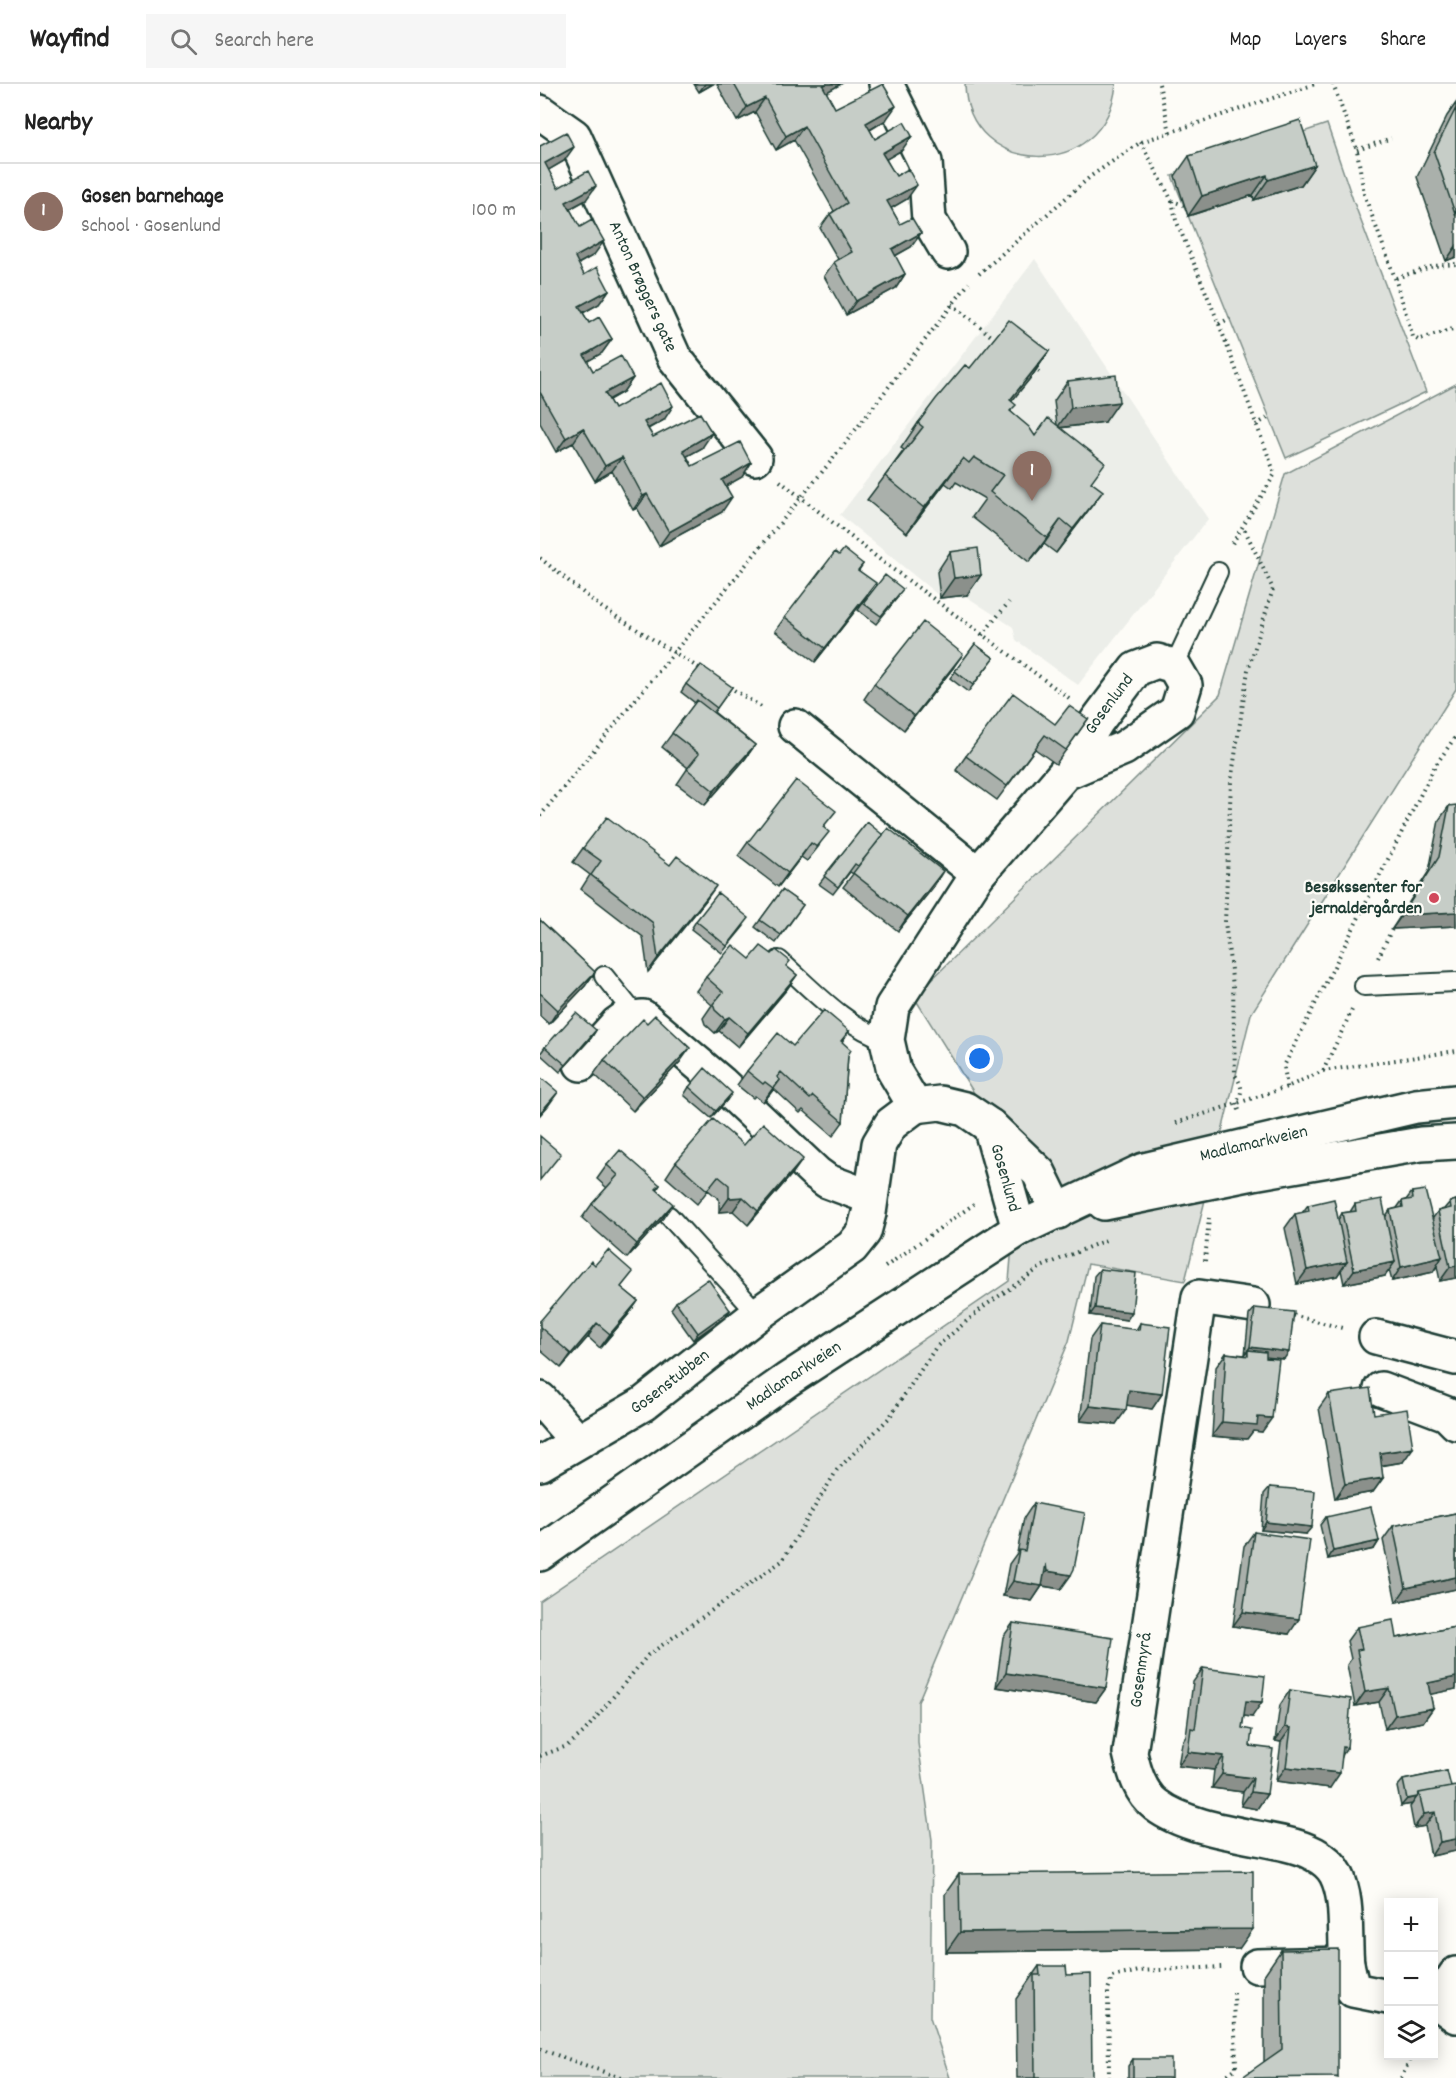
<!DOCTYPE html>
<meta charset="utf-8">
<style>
body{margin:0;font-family:Dekko,sans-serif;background:#f6f6f6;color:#222}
.controls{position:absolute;right:18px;bottom:18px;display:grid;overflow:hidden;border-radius:0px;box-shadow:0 3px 15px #0003}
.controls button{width:54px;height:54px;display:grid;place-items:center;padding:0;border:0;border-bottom:2px solid #e0e0e0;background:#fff;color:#222;font:30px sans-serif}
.you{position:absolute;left:440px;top:975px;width:21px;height:21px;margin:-15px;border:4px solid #fff;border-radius:50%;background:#1a73e8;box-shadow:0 0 0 9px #1a73e833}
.badge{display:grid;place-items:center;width:39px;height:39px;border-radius:50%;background:#d1495b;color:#fff;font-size:20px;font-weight:700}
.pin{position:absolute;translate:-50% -50px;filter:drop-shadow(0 2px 3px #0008)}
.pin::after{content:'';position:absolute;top:32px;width:21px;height:18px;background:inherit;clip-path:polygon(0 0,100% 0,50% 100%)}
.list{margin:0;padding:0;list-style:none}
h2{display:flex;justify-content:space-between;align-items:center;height:78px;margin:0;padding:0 24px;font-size:26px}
h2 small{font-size:20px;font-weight:400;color:#767676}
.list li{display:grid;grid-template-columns:39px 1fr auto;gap:18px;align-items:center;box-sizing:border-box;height:96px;padding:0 24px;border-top:2px solid #e0e0e0}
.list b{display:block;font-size:22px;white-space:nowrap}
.list p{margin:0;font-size:20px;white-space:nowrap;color:#767676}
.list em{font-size:20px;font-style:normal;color:#767676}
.icon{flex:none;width:33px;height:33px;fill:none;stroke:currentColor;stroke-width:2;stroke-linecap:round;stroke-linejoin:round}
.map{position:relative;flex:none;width:916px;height:1994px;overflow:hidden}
header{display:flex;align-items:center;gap:36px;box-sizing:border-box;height:84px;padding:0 30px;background:#fff;border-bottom:2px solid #e0e0e0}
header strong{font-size:28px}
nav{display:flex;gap:33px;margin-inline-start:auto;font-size:21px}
.search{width:420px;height:54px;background:#f6f6f6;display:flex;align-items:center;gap:15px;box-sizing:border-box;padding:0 21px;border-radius:0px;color:#767676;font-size:22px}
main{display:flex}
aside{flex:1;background:#fff}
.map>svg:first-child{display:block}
.built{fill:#eceee9}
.green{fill:#dde0db;stroke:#7e8e88;stroke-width:1.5}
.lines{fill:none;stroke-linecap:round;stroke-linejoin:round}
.lane-casing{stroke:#1f3d34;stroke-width:22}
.street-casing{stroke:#1f3d34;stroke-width:38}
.secondary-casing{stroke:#1f3d34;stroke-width:38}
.path{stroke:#1f3d34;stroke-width:4;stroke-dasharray:1.5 4.5;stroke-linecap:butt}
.lane{stroke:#fdfcf7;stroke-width:18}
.street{stroke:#fdfcf7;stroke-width:33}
.secondary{stroke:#fdfcf7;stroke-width:33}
.wall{fill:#aab0ab;stroke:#1f3d34;stroke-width:1.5}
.shaded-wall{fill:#8b908b;stroke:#1f3d34;stroke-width:1.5}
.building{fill:#c6cdc7;stroke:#1f3d34;stroke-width:1.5}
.poi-dot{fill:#d1495b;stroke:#fdfcf7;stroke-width:2}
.labels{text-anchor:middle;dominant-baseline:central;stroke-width:4.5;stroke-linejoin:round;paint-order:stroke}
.street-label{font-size:18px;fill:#1f3d34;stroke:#fdfcf7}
.poi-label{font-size:18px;font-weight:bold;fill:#1f3d34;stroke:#fdfcf7;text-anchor:end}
</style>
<header>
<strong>Wayfind</strong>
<div class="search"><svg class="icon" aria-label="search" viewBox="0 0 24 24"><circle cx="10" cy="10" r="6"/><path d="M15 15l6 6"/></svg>Search here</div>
<nav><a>Map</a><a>Layers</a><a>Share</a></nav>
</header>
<main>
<aside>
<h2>Nearby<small></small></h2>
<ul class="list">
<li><span class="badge" style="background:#8d6e63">1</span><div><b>Gosen barnehage</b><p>School · Gosenlund</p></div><em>100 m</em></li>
</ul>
</aside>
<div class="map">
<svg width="916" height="1994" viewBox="0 0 916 1994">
<rect width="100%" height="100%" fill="#fdfcf7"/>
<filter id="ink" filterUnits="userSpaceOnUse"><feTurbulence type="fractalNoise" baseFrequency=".0167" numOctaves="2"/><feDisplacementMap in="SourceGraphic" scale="12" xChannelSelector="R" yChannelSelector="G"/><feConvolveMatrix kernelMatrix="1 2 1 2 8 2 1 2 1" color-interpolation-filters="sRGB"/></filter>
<g filter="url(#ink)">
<path class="built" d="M495,175L668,435L538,601L476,556L473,543L427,513L398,511L300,431Z"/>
<path class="green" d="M425,0H576C566,100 427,93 425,0Z
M787,40L813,116L886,308L746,374L632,92Z
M916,300V605L711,930L645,1197L548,1180L529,1257L378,1618V1659L392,1756L390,1933L410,1994H0V1517L469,1197L479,1081L374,913L680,611L745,390Z"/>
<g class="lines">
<defs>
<path id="lane" d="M634,582L678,488
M239,876C272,905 304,942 347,956
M64,892L97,933
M824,902L916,898
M129,1132L218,1230"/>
<g id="street">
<path d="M346,0L385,78L389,136L408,168"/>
<path id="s1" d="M0,28L34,52L134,273L215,374"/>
<path d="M255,642L438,790"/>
<path d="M41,980L77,940L84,935L103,933L181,999L276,1089L287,1097L330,1113"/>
<path id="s2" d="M450,1042L479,1145"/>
<path id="s3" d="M518,1128L499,1089L450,1042L425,1025L400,1019L375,1022L354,987L347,956L352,923L438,790L525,689L557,637L596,585L617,577L634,582L645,601L637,627L584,664L525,689"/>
<path d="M713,1221L659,1213L590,1669C594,1687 600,1709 616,1721C647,1745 708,1751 746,1760C764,1764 787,1773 796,1790C809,1815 804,1852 807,1880"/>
<path d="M836,1253L916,1274"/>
<path d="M841,1305L907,1330L916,1339"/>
<path d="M0,1315L37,1357"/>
<path id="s4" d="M0,1380L103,1320L218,1230L312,1163L324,1148L329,1129L339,1060L351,1040L375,1022"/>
<path d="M717,1882L807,1880L813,1906L848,1913"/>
<path d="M916,1890L897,1918L916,1932"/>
</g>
<g id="secondary">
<path d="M564,1119L713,1089L881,1060L916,1058"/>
<path id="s5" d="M0,1470L247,1296L479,1145L604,1086L876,1022L916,1018"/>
</g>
</defs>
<use href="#lane" class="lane-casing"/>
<use href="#street" class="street-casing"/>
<use href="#secondary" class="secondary-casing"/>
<path class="path" d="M619,0L630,48
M793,0L817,66L824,110L855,194L873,253L878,256L916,244
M601,58L632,117L644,121
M817,66L851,54
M632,117L636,136L679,240L735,390L690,463
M439,190L551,92L601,58L775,0
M856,194L894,182L916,180
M412,220L456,256
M679,240L690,234
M493,284L502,290
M716,341L729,333
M240,397L343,478L529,614
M0,474L61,523L162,586
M442,551L469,518
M189,603L223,624
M0,732L296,371L429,199
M838,874L852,845
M783,987L812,926
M747,1003L744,982L895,682L916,652
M699,1026L696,1018C704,1008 702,1001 695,991L693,902L685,838L691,698L708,586L733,505L703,442
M636,1039L747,1003L783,987L916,967
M665,1177L669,1134
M345,1183L434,1120
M748,1230L802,1244
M0,1672L27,1662L44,1648L108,1571L242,1477L297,1386L349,1334L396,1263L446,1221L501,1183L566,1156
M0,1965L81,1994
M569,1994L568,1906L572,1893L599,1887L682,1883
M683,1994L696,1984L694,1909
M861,1994L872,1972"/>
<use href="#lane" class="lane"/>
<use href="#street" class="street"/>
<use href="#secondary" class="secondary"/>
</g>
<path class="wall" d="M154,0H173L159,8Z
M177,0H301L286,8L295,24L346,36L330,46L335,55L362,66L346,75L367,115L351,124L360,140L381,149L371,163L355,172L365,190L356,204L306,231L284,192L294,178L298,175L280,144L290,130L294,127L254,56L236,66L215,28L197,37Z
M916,19V173L906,177L877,93L907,32Z
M0,62L24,77L8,86L18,104L46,116L30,125L54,171L38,180L44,191L69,206L59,220L43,229L49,239L72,255L62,269L47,277L53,287L93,294L83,308L69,316L74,325L124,336L108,345L113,353L162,364L147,372L152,382L211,379L202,393L185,402L182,428L119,462L97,424L93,426L72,387L55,397L33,359L16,368L0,339Z
M649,72L775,81L761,101L714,116L713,111L648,132L635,92Z
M509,267L492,292L471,317V328L495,352L517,341L514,317L528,297L565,338L520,344L552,399L545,431L516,469L504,460L489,478L432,433L445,415L416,398L412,404L405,399L367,449L327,416L345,392L364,366L361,364L378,339L430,284Z
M410,468L441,491L427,511L400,514L397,488Z
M299,471L323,480L319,486L326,513L275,578L235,547L245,533Z
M358,513L336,540L318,526L323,519Z
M435,560L454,574L428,608L410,594Z
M413,584L364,646L324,615L334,600Z
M146,600L192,603L174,628L215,661L205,675L165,721L137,700L148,684L122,663L155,619L141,608Z
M548,635L516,680L495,665L457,716L416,686L426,672L515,640Z
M909,722L916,842L852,845L889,787L899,736Z
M327,738L394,802L358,847L303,803L313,790L310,788L293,810L279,800Z
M284,744L279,762L267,777L261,773L238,803L198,772L208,758Z
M43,764L166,816L108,888L103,853L41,805L50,791L33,778Z
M242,806L263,821L236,859L215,843Z
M0,836L55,888L45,902L9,940L0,932Z
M156,837L204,842L182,869L151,845Z
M210,875L246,882L257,891L247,905L198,963L179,947L175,949L165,940L163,934L172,921L156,907L166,893Z
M107,939L140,978L93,1027L54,990L64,976Z
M56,946L51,954L20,988L0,970L5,963Z
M309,947L302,958L308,971L303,1038L293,1052L263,1026L260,1029L234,1005L223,1018L215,1012L213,1014L197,1001L207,987L253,962Z
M149,1003L187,1016L171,1034L144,1011Z
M204,1061L253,1089L208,1141L193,1127L179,1128V1115L168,1106L157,1120L126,1093L136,1078Z
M67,1081L120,1101L117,1106L123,1134L87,1174L42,1134L52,1120L67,1104L57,1095Z
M872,1108L893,1134L898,1127L904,1125L910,1118L916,1116V1194L900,1197L897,1182L893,1188L852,1197L849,1186L845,1192L804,1200L801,1186L797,1192L757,1200L745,1144L755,1130L762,1129L768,1121L798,1136L802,1129L810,1128L815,1120L846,1132L850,1126L857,1124L862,1117L866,1116Z
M560,1185L587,1236L550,1231L554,1192Z
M82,1204L98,1217L88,1231L60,1264L48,1253L21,1284L0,1266V1237Z
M136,1218L190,1226L185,1233L153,1256L131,1225Z
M715,1224L744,1275L726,1273L722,1348L713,1347L707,1355L672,1352L676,1283L686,1269L705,1271L709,1231Z
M600,1239L622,1310L612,1325L587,1321L576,1340L540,1337L550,1255L560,1241L596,1246Z
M789,1310L834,1330L863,1378L841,1382L843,1394L833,1408L795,1415L779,1324Z
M730,1403L766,1450L721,1446L724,1410Z
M494,1419L521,1505L502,1502L492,1517L463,1512L469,1480L477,1469L484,1434Z
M916,1429V1505L856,1518L843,1456L853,1442Z
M786,1433L839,1457L834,1465L788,1475L780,1441Z
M714,1448L749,1550L693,1542L704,1462Z
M473,1539L566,1604L556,1618L456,1603L463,1553Z
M817,1543L856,1554L916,1543V1605L890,1610L893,1624L883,1638L845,1645L839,1618L815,1622L807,1581L811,1575L807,1557Z
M663,1584L712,1633L704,1632L702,1644L710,1662L727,1710L717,1725L701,1722L703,1708L672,1704L674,1686L638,1682L642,1659L646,1652L653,1598Z
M750,1606L807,1664L803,1670L790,1704L736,1697L741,1658L735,1657L740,1621Z
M907,1687L916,1767L891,1772L885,1742L874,1744L870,1723L872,1720L861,1722L857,1703L863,1696Z
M419,1790L699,1865L406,1868L405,1810Z
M741,1866L798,1994L724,1978V1891Z
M499,1882L527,1891L552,1994H477L476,1915Z
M593,1975L631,1994H588V1982Z"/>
<path class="shaded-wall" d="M165,0H173L159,8Z
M286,0H301L273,16L283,2Z
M225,14L215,28L197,37L207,23Z
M356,22L346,36L316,54L326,39Z
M264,42L254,56L236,66L246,52Z
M372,52L362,66L333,83L342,69Z
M34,63L24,77L0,91L5,79Z
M775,81L761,101L714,116L728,96Z
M727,91L713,111L648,132L662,112Z
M377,101L367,115L338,132L347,117Z
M56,102L46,116L16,132L26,118Z
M381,149L371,163L342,179L352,165Z
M64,157L54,171L25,187L35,173Z
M916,162V173L906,177Z
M365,190L356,204L306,231L316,217Z
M69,206L59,220L29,236L39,222Z
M72,255L62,269L34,285L44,271Z
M509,267L492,292L453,341L470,316Z
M93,294L83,308L55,323L65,309Z
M579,318L565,338L517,344L531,324Z
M133,322L124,336L94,352L104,338Z
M43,344L33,359L16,368L26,354Z
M172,349L162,364L133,380L143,366Z
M82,373L72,387L55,397L65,382Z
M423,374L405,399L367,449L384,424Z
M211,379L202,393L172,410L182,396Z
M563,407L545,431L516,469L533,445Z
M107,410L97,424L93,426L103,412Z
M192,413L182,428L119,462L129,448Z
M521,435L504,460L489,478L507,454Z
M441,491L427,511L400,514L414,494Z
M336,499L326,513L275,578L285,564Z
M423,570L413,584L364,646L374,632Z
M215,661L205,675L165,721L174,707Z
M271,759L261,773L238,803L248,789Z
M403,787L394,802L358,847L368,832Z
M176,802L166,816L108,888L118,874Z
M916,828V842L852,845L862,831Z
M55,888L45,902L9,940L18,926Z
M257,891L247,905L198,963L208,949Z
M189,933L179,947L175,949L185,935Z
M56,946L51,954L20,988Z
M150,964L140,978L93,1027L103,1013Z
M240,996L230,1010L223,1018L233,1004Z
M18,1008L8,1022L0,1031V1029Z
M192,1009L187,1016L171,1034L176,1027Z
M263,1075L253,1089L208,1141L218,1127Z
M203,1113L193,1127L179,1128L189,1114Z
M133,1120L123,1134L87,1174L97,1160Z
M902,1173L893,1188L852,1197L861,1183Z
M807,1178L797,1192L757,1200L767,1186Z
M855,1178L845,1192L804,1200L814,1186Z
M916,1182V1194L900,1197L910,1183Z
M98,1217L88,1231L60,1264L70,1250Z
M555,1224L592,1228L587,1236L550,1231Z
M190,1226L185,1233L153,1256L158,1249Z
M57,1239L48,1253L21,1284L31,1270Z
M710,1263L749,1268L744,1275L708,1271V1266L705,1271Z
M589,1306L622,1310L612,1325L579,1320Z
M550,1322L586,1326L576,1340L540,1337Z
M718,1333L732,1334L722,1348L713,1347L707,1355L672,1352L682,1338Z
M873,1364L863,1378L830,1383L840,1369Z
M843,1394L833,1408L795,1415L805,1400Z
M726,1438L772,1443L766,1450L721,1446Z
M839,1457L834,1465L788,1475L793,1467Z
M507,1487L531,1491L521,1505L497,1501Z
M916,1493V1505L856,1518L866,1504Z
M473,1497L502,1502L492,1517L463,1512Z
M703,1528L759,1535L749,1550L693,1542Z
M466,1589L566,1604L556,1618L456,1603Z
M916,1593V1605L878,1613L888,1599Z
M849,1604L839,1618L815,1622L825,1608Z
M706,1617L722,1618L712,1633L696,1631Z
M893,1624L883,1638L845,1645L855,1631Z
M745,1643L751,1644L741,1658L735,1657Z
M648,1668L684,1672L674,1686L638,1682Z
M746,1683L800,1689L790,1704L736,1697Z
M682,1690L713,1694L703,1708L672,1704Z
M711,1708L727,1710L717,1725L701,1722Z
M877,1713L872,1720L861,1722L867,1715Z
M895,1728L885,1742L874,1744L884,1730Z
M916,1755V1767L891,1772L900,1758Z
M713,1845L699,1865L406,1868L420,1848Z"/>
<path class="building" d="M194,0H286L283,2L295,24L343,0L356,22L326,39L335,55L364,38L372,52L342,69L356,92L368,85L377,101L347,117L360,140L372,134L381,149L352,165L365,190L316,217L294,178L312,168L290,130L307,119L264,42L246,52L225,14L207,23Z
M916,24V132L894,68Z
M760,36L775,81L728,96L727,91L662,112L649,72Z
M26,48L34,63L5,79L18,104L48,87L56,102L26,118L40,143L52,136L64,157L35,173L44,191L57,183L69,206L39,222L49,239L59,233L72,255L44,271L53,287L81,272L93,294L65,309L74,325L121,299L133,322L104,338L113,353L160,329L172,349L143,366L152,382L200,358L211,379L182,396L192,413L129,448L107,410L103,412L82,373L65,382L43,344L26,354L0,308V62Z
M469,236L509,267L470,316L476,321L470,327L489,343L495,352L508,334L565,379L551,398L563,407L533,445L521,435L507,454L450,408L463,391L434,373L429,379L423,374L384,424L345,392L383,343L378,339L396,315L425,281L430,284Z
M576,291L579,318L531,324L528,297Z
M438,464L441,491L414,494L410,468Z
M304,465L323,480L318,486L336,499L285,564L245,533L295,468L299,471Z
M345,491L363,505L341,532L323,519Z
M383,538L423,570L374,632L334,600Z
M435,560L454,574L433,601L415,587Z
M161,581L192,603L177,624L146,600Z
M473,609L515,640L529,622L548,635L526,666L505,651L467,702L426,672Z
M157,616L215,661L174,707L147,685L159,670L132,649Z
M256,696L296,727L283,743L289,748L277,763L271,759L248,789L208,758Z
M916,721V828L862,831L899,773L909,722Z
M67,733L130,781L137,772L176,802L118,874L113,839L51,791L61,777L43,764Z
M327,738L343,751L318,782L315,780L298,803L284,792Z
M348,744L403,787L368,832L313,789Z
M242,806L263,821L241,851L220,836Z
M178,809L209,834L187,862L156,837Z
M0,836L55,888L18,926L0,909Z
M193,861L210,875L221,862L232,870L236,866L250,877L246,882L257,891L208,949L189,933L185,935L175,926L173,920L183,908L166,893Z
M284,926L309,947L301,957L311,966L308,971L303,1038L273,1012L270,1015L241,988L237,993L240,996L233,1004L225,998L223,1000L207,987L238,949L253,962Z
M36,929L56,946L26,981L5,963Z
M115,931L150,964L103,1013L64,976L103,935L107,939Z
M165,984L192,1009L176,1027L149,1003Z
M0,993L18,1008L0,1029Z
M173,1035L204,1061L223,1039L263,1075L218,1127L203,1113L189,1114V1101L178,1092L167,1106L136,1078Z
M0,1052L21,1070L0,1096Z
M80,1066L120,1101L116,1105L133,1120L97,1160L52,1120L78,1091L67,1081Z
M885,1106L902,1173L861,1183L850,1126L863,1123L862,1117L873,1115L872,1108Z
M794,1115L807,1178L767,1186L755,1130L769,1127L768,1121Z
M842,1115L855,1178L814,1186L802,1129L816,1127L815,1120Z
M916,1116V1182L910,1183L898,1127L911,1124L910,1118Z
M68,1166L93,1188L81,1203L98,1217L70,1250L57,1239L31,1270L0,1243V1237L51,1177L55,1181Z
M560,1185L596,1189L592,1228L555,1224Z
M168,1195L190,1226L158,1249L136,1218Z
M715,1224L754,1228L749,1268L710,1263Z
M600,1239L630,1243L622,1310L589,1306L586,1326L550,1322L560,1241L599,1246Z
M708,1266L726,1268V1274L739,1275L732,1334L718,1333L717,1341L682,1338L686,1269L708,1272Z
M830,1304L834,1330L867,1325L873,1364L840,1369L843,1394L805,1400L789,1310Z
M730,1403L775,1407L772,1443L726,1438Z
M494,1419L545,1429L534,1485L531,1491L507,1487L506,1480L502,1502L473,1497L479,1466L485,1467Z
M831,1423L839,1457L793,1467L786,1433Z
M916,1429V1493L866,1504L853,1442Z
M714,1448L770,1456L759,1535L703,1528Z
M853,1536L856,1554L916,1543V1593L888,1599L893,1624L855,1631L849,1604L825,1608L817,1566L822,1565L817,1543Z
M473,1539L573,1554L566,1604L466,1589Z
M663,1584L725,1592L722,1618L706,1617L702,1644L712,1646L710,1662L733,1665L727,1710L711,1708L713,1694L682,1690L684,1672L648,1668L651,1644L655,1645Z
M750,1606L811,1615L807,1664L803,1663L800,1689L746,1683L751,1644L745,1643Z
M907,1687L911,1703L879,1709L877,1713L867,1715L863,1696Z
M916,1702V1755L900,1758L895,1728L884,1730L879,1709Z
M713,1787V1845L420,1848L419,1790Z
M798,1865V1993L701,1994L742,1965L741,1866Z
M499,1882H526L527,1891L551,1890L552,1994H495L494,1891H500Z
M593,1975H631V1994H593Z"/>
</g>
<circle class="poi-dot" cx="894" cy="814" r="6"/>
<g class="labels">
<g class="street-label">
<text stroke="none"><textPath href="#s1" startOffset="207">Anton Brøggers gate</textPath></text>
<text stroke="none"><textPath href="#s3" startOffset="672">Gosenlund</textPath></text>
<text stroke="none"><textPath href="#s5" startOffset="830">Madlamarkveien</textPath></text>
<text stroke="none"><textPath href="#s2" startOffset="54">Gosenlund</textPath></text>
<text stroke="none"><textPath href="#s5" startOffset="310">Madlamarkveien</textPath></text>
<text stroke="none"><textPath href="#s4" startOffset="154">Gosenstubben</textPath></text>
<text transform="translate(602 1586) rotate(-82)">Gosenmyrå</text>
</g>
<g class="poi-label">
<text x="882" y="804">Besøkssenter for<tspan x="882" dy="21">jernaldergården</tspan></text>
</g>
</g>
</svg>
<div class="controls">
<button>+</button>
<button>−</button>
<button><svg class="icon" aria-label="layers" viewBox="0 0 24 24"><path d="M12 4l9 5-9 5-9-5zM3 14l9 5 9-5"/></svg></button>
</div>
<div class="you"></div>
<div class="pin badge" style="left:492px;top:417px;background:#8d6e63">1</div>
</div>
</main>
